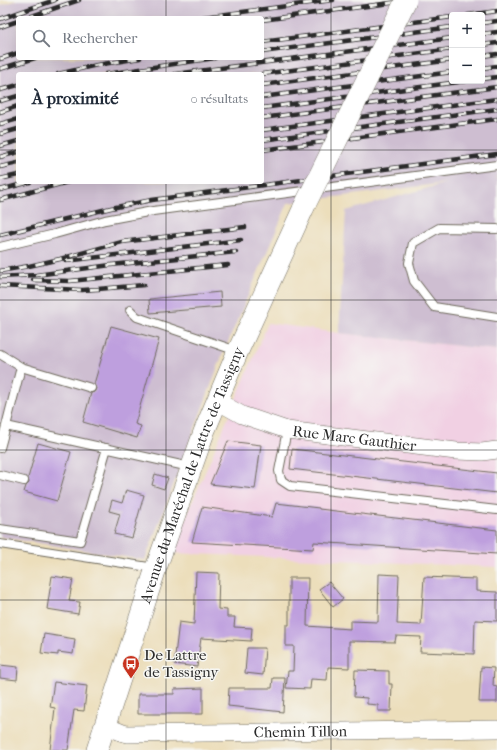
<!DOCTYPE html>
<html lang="fr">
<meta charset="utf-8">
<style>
body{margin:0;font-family:"IM FELL French Canon",serif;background:#f2f2f3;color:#1f2937}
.controls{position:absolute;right:12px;top:12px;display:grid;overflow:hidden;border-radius:4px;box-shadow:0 4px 16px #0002}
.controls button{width:36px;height:36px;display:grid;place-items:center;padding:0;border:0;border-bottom:1px solid #e0e1e3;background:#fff;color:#1f2937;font:20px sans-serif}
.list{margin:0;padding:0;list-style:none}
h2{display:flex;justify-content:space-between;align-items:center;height:52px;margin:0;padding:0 16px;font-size:17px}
h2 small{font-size:13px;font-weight:400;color:#747a83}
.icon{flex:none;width:22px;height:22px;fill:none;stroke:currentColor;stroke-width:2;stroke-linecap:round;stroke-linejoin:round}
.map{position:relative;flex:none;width:497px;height:750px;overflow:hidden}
.search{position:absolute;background:#fff;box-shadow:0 4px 16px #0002;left:16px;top:16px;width:248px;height:44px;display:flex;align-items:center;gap:10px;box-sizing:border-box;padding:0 14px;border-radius:4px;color:#747a83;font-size:15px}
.panel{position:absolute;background:#fff;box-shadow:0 4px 16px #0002;left:16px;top:72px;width:248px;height:112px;border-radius:4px}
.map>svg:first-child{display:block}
.built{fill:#f1d0e3}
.industrial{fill:#cebed1;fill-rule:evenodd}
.building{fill:#be9fde}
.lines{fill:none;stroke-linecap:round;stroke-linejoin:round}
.service-casing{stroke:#6f6a5d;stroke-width:10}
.minor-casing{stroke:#6f6a5d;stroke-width:18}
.tertiary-casing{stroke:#6f6a5d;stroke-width:22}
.service{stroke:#fff;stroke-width:8}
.minor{stroke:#fff;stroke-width:17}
.tertiary{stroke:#fff;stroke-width:21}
.rail-casing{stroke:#2b2b2b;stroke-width:4.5}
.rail{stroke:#f6f6f2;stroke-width:3;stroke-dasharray:9;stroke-linecap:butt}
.tertiary-bridge-casing{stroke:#6f6a5d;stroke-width:22;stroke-linecap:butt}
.tertiary-bridge{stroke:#fff;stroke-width:21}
.grid{fill:none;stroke:#2b2b2b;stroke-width:1;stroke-opacity:0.55}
.labels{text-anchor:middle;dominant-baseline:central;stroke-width:3;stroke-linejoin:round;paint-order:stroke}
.street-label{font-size:15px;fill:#2b2b2b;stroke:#f6f6f2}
.poi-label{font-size:15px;fill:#2b2b2b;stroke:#f6f6f2;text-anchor:start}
</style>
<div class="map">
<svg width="497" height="750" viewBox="0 0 497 750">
<rect width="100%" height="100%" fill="#f6f6f2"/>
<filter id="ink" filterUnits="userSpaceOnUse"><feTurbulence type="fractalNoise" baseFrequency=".025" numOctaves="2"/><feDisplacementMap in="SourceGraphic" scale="8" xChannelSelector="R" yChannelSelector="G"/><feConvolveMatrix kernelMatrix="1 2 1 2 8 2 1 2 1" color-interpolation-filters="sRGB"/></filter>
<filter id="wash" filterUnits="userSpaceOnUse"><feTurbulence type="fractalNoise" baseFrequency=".012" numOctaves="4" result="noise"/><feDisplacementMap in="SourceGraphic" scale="16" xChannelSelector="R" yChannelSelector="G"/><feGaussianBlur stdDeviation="0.9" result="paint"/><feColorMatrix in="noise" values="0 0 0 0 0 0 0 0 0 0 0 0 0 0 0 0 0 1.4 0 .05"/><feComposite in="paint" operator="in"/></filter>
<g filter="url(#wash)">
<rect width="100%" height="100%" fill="#ecdebb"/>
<path class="built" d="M268,323L339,333L497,350V567L171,553Z"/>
<path class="industrial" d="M17,0H497V177H494L497,178V350L339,333L346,211L446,183L288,203L222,356L145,560L0,537V6ZM452,15H482V81H452ZM18,18H262V58H18ZM18,74H262V182H18Z"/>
<g id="blocks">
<path class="building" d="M220,292L221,307L150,313L149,299Z
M111,326L159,339L135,424L141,426L137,438L83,422L91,393L94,392L96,389L94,384Z
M228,441L261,445L255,489L210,484Z
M38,443L71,452L57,501L24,492L26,486L29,483L28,478Z
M292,449L497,473V493L290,469Z
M155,474L168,478L164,489L152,485Z
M126,490L144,495L132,538L114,534L120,514L109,511L112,500L122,503Z
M276,503L319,508V509L497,530V554L314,542L313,549L192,542L202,507L272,517Z
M196,572L219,573L218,609L227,610V617H235L234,627L252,628L251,641L201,638L197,667L174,664L179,622L194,624Z
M379,574L399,575L397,624L421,625L424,577L476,579V591L497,592V621L475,620L474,654L420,652L421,637L396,636L395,642L349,641V668L328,667L327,680L311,679L310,689L286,688L288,671H293L294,646H286V625H289V578H308L307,626L350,629V621L378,622Z
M52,576L73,579L69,601L80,602L78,614L47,609Z
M329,582L343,599L333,607L319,589Z
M44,634L75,639L73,654L58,652V655L41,653Z
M247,648H265L263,675L245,673Z
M0,665L18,667L17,680L0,678Z
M481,667L494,668L493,686L497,687V702H479Z
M355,670L389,671V684H392L391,711H378V705L367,704V698L354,697Z
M273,678H285L283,712L228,706L229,688H272Z
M54,682L87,686L84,711L74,710L68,750H50L55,708L50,707Z
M203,688V714H138V694H174V689Z"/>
</g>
</g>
<g filter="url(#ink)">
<use href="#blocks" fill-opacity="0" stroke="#6f6a5d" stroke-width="1"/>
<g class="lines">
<defs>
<path id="service" d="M497,229L439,228L413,243L409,263L414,281L434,307L497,317
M0,247L55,234L105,220L153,211L497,165
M130,310L137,317L237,351
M0,354L21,367L6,426L190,467
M21,367L91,388
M287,430L279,471L281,480L290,486L497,510
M0,448L6,426
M0,475L24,481
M0,529L80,541L107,448
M0,544L155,568"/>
<g id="minor">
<path id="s1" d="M217,401L242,415L287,430L456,451L482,452L497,450"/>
<path id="s2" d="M106,726L123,733L128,734L497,729"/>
</g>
<g id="tertiary">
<path id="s3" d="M97,750L156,568L204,432L238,351L304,207"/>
</g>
</defs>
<use href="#service" class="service-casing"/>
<use href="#minor" class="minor-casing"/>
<use href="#tertiary" class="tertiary-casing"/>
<use href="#service" class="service"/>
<use href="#minor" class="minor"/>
<use href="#tertiary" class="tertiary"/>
<defs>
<path id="rail" d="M468,15L497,11
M26,18L79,0
M196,18L333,0
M0,19L55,0
M262,20L413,0
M482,23L497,21
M0,27L18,21
M482,34L497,32
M262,42L452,17
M482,45L497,43
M262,52L452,27
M482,56L497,54
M0,59L18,53
M482,68L497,66
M0,69L35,58
M58,74L97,65L140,58
M106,74L215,58
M175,74L452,38
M262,74L452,49
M482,79L497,77
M262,85L452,60
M0,90L18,85
M262,97L452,72
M0,101L18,96
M262,108L466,81
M0,112L18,106
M262,118L497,87
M0,124L18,119
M262,130L497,99
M0,134L18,129
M262,140L497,109
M0,146L18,141
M262,150L497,119
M0,157L18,152
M0,167L18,163
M0,179L18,175
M0,190L30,182
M0,200L68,182
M0,235L111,208L152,200L497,154
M66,261L241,240
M0,271L29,266L60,259L122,242L245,227
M0,277L36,275L111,265L236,252
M33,280L70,281L228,265
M0,286L82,290L98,289L144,285"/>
</defs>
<use href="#rail" class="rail-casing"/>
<use href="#rail" class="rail"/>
<defs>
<path id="tertiary-bridge" d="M304,207L406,0"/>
</defs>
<use href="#tertiary-bridge" class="tertiary-bridge-casing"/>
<use href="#tertiary-bridge" class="tertiary-bridge"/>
</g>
</g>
<path class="grid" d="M166,0V18M331,0V750M166,58V74M0,150H18M262,150H497M166,182V750M0,300H497M0,450H497M0,600H497"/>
<defs>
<symbol id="bus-pin" viewBox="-11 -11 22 30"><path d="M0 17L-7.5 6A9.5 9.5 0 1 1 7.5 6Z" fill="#c8321e" stroke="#f6f6f2"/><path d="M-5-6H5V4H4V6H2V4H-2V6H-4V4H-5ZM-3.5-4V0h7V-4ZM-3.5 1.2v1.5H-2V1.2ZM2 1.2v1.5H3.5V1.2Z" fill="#fff"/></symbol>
</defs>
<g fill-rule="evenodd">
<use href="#bus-pin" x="121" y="654" width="20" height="27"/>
</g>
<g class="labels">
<g class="street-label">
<text stroke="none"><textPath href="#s1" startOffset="144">Rue Marc Gauthier</textPath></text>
<text stroke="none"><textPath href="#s3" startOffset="291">Avenue du Maréchal de Lattre de Tassigny</textPath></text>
<text stroke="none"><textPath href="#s2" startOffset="196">Chemin Tillon</textPath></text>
</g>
<g class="poi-label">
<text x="144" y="655">De Lattre<tspan x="144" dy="17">de Tassigny</tspan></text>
</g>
</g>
</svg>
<div class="controls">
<button>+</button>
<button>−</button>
</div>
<div class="search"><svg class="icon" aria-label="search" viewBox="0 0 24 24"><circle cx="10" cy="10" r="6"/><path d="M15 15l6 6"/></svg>Rechercher</div>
<section class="panel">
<h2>À proximité<small>0 résultats</small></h2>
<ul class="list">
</ul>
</section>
</div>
